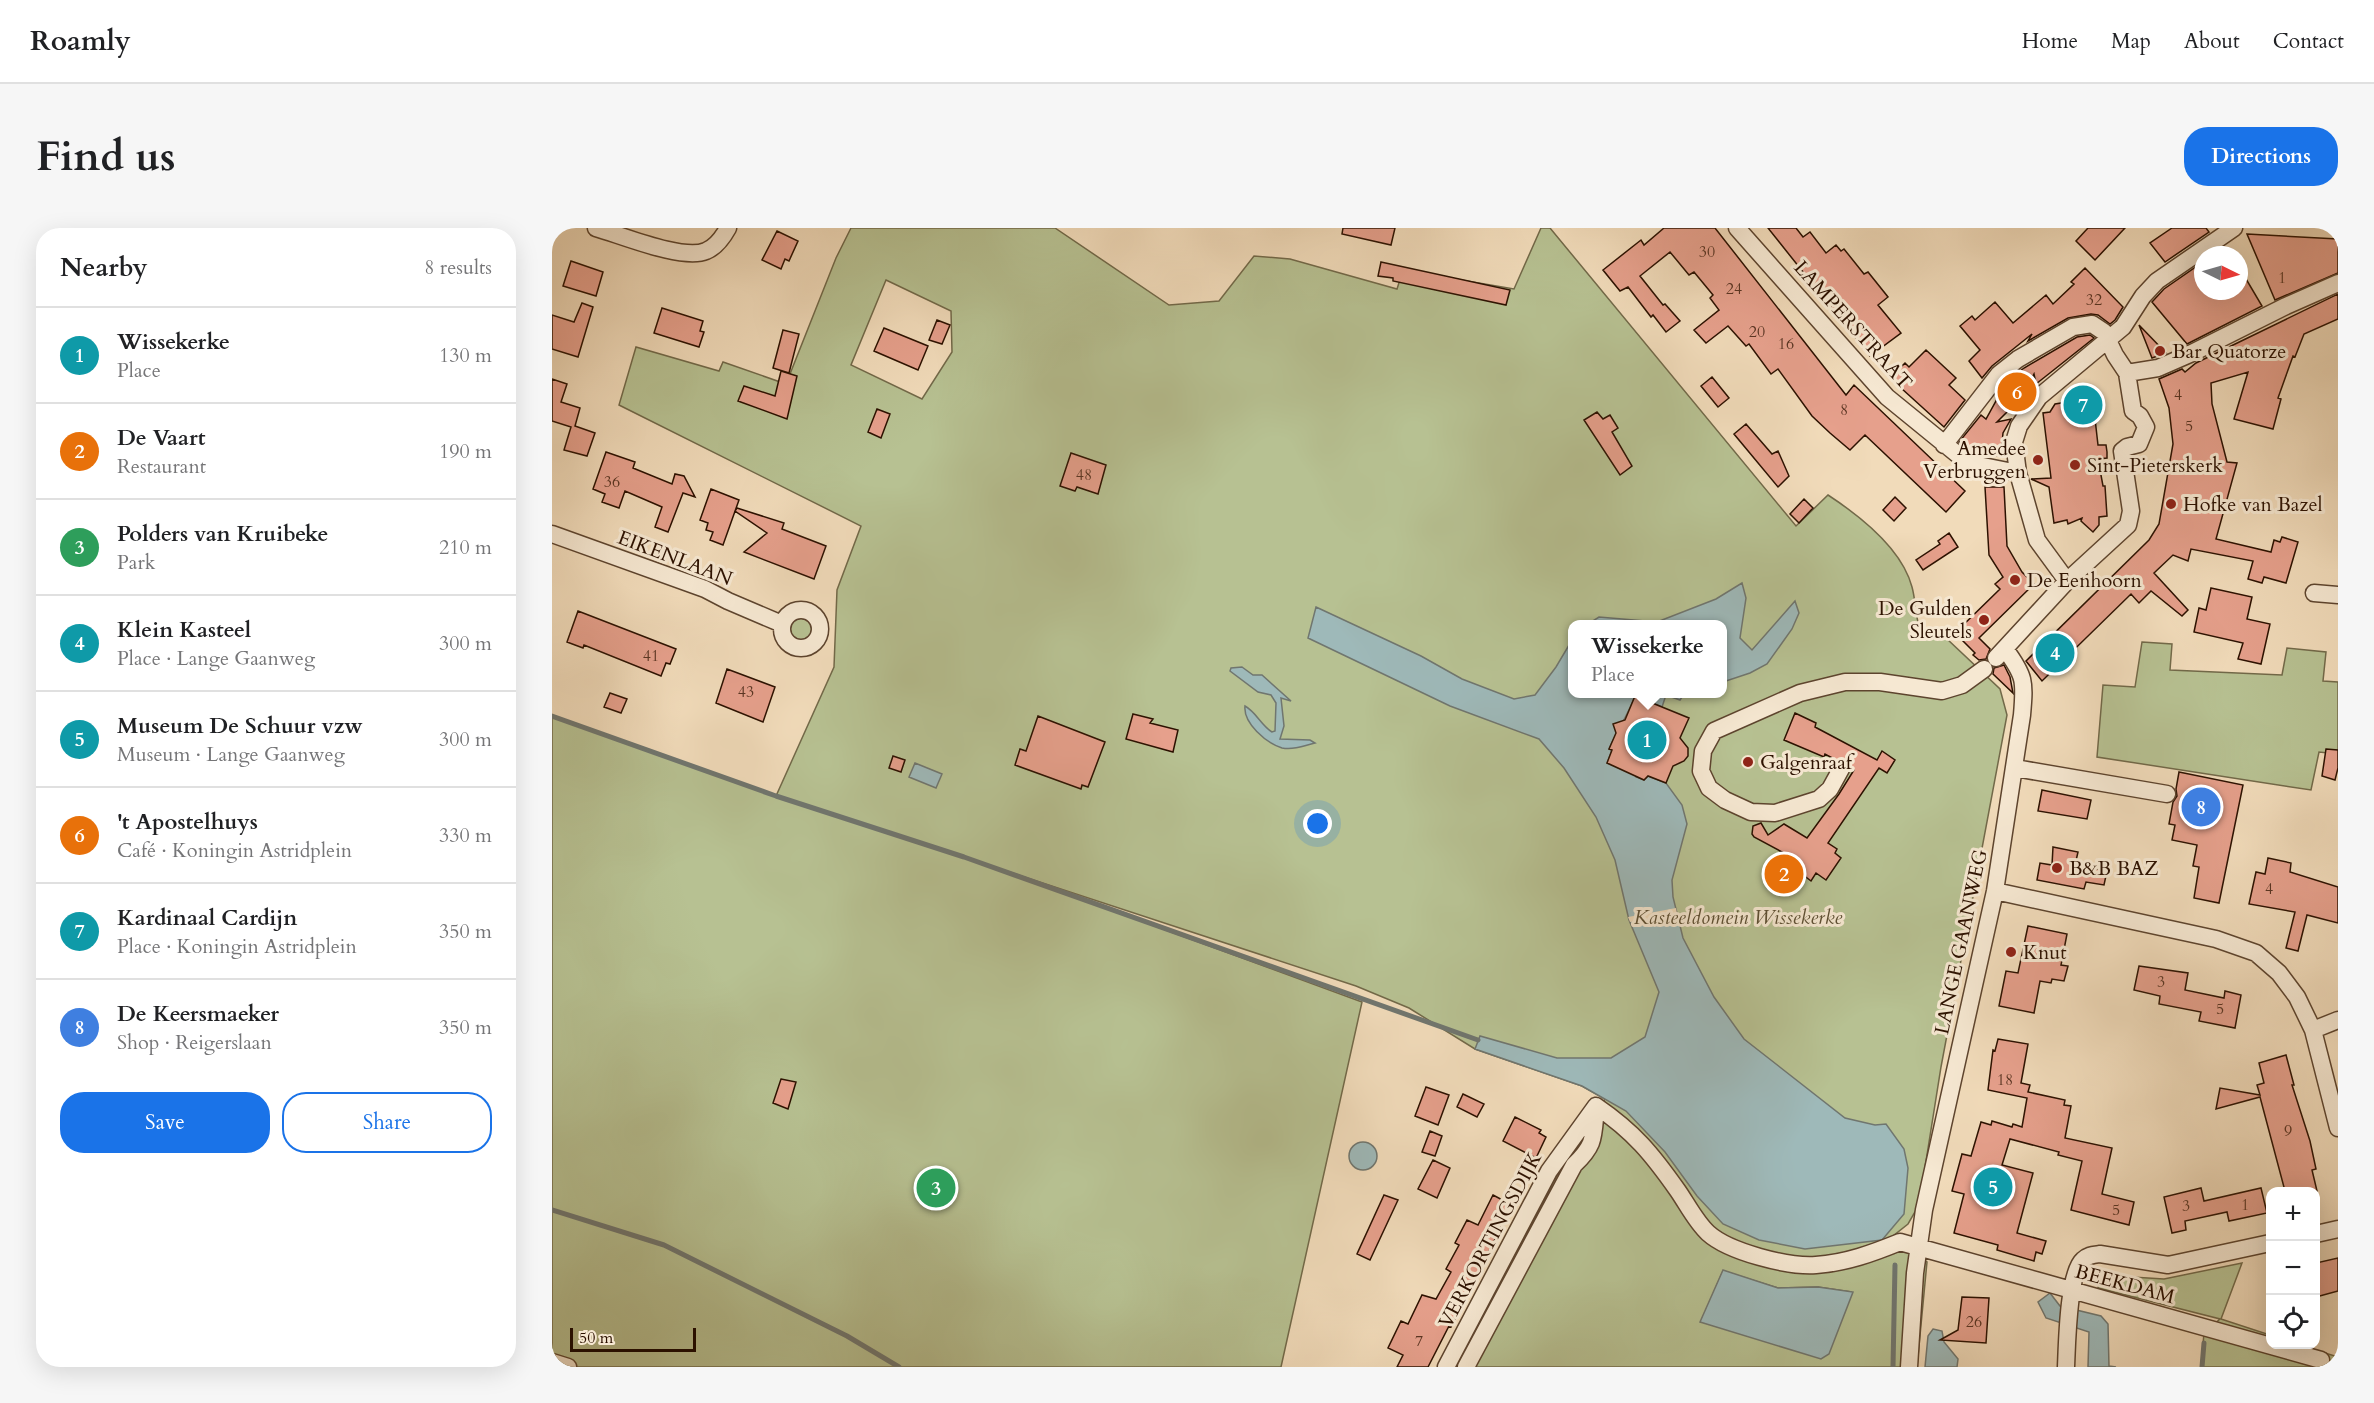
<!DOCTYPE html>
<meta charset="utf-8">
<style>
body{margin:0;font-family:Cardo,serif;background:#f6f6f6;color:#202124}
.controls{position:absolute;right:18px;bottom:18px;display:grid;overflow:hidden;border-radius:12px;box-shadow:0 6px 24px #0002}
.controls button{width:54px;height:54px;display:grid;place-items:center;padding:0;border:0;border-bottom:2px solid #e0e0e0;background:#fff;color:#202124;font:30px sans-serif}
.compass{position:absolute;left:1642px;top:18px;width:54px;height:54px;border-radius:50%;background:#fff;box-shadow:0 6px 24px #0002;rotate:95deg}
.scale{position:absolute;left:18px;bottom:15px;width:126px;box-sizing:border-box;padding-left:6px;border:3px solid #2c1100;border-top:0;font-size:16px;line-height:21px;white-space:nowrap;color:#2c1100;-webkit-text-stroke:4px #f6e8d2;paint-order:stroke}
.you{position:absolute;left:766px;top:596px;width:21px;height:21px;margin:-15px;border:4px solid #fff;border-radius:50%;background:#1a73e8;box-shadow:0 0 0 9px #1a73e833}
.badge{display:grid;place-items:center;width:39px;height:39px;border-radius:50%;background:#1a73e8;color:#fff;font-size:20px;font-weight:700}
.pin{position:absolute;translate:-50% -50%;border:3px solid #fff;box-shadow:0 2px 6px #0006}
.popup{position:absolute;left:1016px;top:392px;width:159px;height:78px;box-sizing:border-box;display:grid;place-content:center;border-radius:12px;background:#fff;filter:drop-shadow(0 2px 4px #0005);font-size:20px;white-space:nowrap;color:#757577}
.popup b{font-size:22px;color:#202124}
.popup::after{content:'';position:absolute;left:50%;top:100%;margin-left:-12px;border:12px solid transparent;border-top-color:#fff}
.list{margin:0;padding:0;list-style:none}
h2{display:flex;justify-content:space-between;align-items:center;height:78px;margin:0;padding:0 24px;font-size:26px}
h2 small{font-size:20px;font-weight:400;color:#757577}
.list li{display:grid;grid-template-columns:39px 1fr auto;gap:18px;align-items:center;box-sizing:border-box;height:96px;padding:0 24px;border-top:2px solid #e0e0e0}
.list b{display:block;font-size:22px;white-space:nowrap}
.list p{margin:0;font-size:20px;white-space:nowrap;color:#757577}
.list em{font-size:20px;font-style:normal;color:#757577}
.actions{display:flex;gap:12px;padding:18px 24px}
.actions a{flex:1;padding:14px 0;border:2px solid #1a73e8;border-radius:24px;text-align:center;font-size:21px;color:#1a73e8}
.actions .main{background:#1a73e8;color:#fff}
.icon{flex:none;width:33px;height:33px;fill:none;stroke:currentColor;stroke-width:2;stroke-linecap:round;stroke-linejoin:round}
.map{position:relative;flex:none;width:1786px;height:1139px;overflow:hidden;border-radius:24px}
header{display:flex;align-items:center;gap:36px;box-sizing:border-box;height:84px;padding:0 30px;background:#fff;border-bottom:2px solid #e0e0e0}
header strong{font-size:28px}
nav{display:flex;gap:33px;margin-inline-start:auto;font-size:21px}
.intro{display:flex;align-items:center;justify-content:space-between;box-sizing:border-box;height:144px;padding:0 36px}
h1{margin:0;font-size:42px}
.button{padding:15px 27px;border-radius:24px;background:#1a73e8;color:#fff;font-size:21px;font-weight:700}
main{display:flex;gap:36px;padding:0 36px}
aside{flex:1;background:#fff;border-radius:24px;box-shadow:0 6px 24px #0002}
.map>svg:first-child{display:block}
.green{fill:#b7c192;stroke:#726949;stroke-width:1.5;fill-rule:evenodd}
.water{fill:#9eb9b9;stroke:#70766f;stroke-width:1.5}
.pier{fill:#f1dbba}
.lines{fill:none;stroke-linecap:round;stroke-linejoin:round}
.stream{stroke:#70766f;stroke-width:5}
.building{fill:#e6a08c;stroke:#2c1100;stroke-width:1.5}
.minor-casing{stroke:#5d442e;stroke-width:19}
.minor{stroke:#f6e8d2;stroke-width:16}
.poi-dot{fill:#8f2418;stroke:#f6e8d2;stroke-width:2}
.labels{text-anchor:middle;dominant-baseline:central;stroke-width:6;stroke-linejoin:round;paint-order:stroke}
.number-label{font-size:16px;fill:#5a3523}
.street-label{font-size:20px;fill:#2c1100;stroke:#f6e8d2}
.poi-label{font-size:20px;fill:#2c1100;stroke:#f6e8d2;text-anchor:start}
.park-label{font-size:20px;font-style:italic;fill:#5d4f33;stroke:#f6e8d2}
</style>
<header>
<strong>Roamly</strong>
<nav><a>Home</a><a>Map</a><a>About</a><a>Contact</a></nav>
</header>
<div class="intro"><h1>Find us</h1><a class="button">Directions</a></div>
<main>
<aside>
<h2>Nearby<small>8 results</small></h2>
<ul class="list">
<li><span class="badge" style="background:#0f9aa8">1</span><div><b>Wissekerke</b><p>Place</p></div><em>130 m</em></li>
<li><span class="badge" style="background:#e8710a">2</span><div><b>De Vaart</b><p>Restaurant</p></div><em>190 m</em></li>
<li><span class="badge" style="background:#2e9e5b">3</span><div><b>Polders van Kruibeke</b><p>Park</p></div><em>210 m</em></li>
<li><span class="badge" style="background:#0f9aa8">4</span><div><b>Klein Kasteel</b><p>Place · Lange Gaanweg</p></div><em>300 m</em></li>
<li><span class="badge" style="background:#0f9aa8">5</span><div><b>Museum De Schuur vzw</b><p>Museum · Lange Gaanweg</p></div><em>300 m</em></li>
<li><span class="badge" style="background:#e8710a">6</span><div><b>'t Apostelhuys</b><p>Café · Koningin Astridplein</p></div><em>330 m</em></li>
<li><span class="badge" style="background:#0f9aa8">7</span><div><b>Kardinaal Cardijn</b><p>Place · Koningin Astridplein</p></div><em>350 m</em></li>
<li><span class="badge" style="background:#3f7fe0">8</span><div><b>De Keersmaeker</b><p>Shop · Reigerslaan</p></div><em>350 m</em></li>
</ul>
<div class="actions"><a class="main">Save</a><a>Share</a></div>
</aside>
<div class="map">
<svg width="1786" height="1139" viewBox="0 0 1786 1139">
<rect width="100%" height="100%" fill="#f1dbba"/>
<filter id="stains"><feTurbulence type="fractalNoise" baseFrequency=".00333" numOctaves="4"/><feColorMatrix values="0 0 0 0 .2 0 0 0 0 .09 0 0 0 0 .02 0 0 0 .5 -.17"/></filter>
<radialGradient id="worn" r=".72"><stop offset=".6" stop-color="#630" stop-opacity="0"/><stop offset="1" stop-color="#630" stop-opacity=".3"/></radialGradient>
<path class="green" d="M299,0H503L617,77L667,73L702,28L738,31L845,61L851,42L962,61L989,0H998L1244,298L1276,267C1308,288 1350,321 1360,359C1365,377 1362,394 1373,409L1395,411L1448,461L1455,487L1389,839L1367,977L1356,996L1336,1012L1375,1034L1365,1139H905L1002,952L1053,871L1030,858L923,821L857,780L804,758L439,638L810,774L729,1139H0V488L224,568L282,439L285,362L309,298L67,177L84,119L167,143L171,134L234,156L284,30ZM334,52L399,83L400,124L370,171L299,137ZM1020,396H1170V466H1020ZM1171,1043L1226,1060L1266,1059L1300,1064L1149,1094Z
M237 401a12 12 0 1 1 24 0a12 12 0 1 1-24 0Z
M1590,414L1620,416L1618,442L1730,447L1735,420L1774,424L1771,453L1786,454V526L1767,524L1759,562L1545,529L1551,457L1583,459Z
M1690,1035L1669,1091L1718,1107V1116L1748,1117L1786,1129V1139H1649L1652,1105L1668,1091L1546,1060L1548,1047L1612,1051Z"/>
<path class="water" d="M1190,355L1194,370L1188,410L1200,422L1243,373L1247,385L1240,401L1215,436L1198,445L1174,453H1170V396H1036L1047,389L1105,394L1164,371Z
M764,379L869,428L910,451L962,471L983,467L1004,439L1020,412V466H1132L1128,472L1114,467L1110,479L1083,468C1076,487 1065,503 1057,521L1060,522L1055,535L1084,544V549L1092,552L1096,548L1114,555L1130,577L1135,596L1120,652L1121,669L1131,710L1162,769L1192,811L1293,890L1323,897L1334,896L1352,921L1356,940L1352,986L1330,1012L1253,1021L1207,1012L1171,996L1145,968L1113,924L1074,883L1030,858L923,821L928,808L1005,830H1059L1093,809L1107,764L1077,692L1063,632L1044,589L1012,540L987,511L898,478L756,410Z
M690,439L701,447H710L739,473L729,470L732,498L728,511L758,512L763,515C752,518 741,522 730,520C714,515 691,495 693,478C704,484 709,497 720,504L723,503L724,475L719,467L706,464L678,443L679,440Z
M363,535L390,546L384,560L357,549Z
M797 928a14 14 0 1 1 28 0a14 14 0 1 1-28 0Z
M1171,1042L1226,1060L1266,1059L1301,1064L1277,1126L1269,1131L1148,1094Z
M1498,1065L1508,1078L1549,1088L1556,1096L1557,1138L1564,1139H1536L1537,1104L1494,1090L1486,1074Z
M1381,1101L1390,1103L1392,1114L1406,1131L1405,1139H1373L1376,1108Z"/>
<path class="pier" d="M1124,680L1125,686L1078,694L1076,689Z"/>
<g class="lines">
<path class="stream" d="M0,488L224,568L412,629L926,812
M0,982L112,1017L295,1108L347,1139
M1341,1139L1343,1037
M1650,1139L1652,1115"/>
</g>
<path class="building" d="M791,0H843L839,17L790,6Z
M1112,0H1163L1294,167L1302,157L1413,263L1394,284L1313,207L1298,222L1278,205L1260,188L1226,141L1219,146L1197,116L1194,118L1176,98L1154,115L1142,102L1167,82L1158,70L1161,67L1142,44L1137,47L1118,24L1088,48L1111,77L1113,76L1128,93L1114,104L1101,87L1099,89L1076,59L1068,63L1051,42L1089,12L1092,17Z
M1216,0H1244L1251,9L1258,4L1274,25L1284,17L1289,23L1292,21L1312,46L1316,44L1336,69L1326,77L1349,105L1318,128Z
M1536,0H1573L1543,32L1524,13Z
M1620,0H1654L1657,4L1613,34L1598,15Z
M225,3L246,13L237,33L233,31L229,41L210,32Z
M1695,6L1786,11V45L1723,72Z
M19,33L51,44L44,68L11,58Z
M829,34L958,62L954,77L841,53V50L826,48Z
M1651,34V63H1687V39L1710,78L1635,116L1600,74L1612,61Z
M1533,40L1571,79L1563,92L1558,96L1546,87L1539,86L1516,90L1476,113L1480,106L1440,138L1430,150L1417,133L1428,122L1408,98L1420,88L1423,92L1443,74L1461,95L1494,67L1501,76L1522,56L1519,54Z
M1786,66V91L1752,106L1743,129L1741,128L1726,170L1729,171L1721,201L1682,191L1696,144L1659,155L1660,176L1675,234L1685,235L1664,311L1719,324L1722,312L1728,314L1730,309L1746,314L1734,355L1712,349L1710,355L1696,351L1701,333L1639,321L1636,333L1621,327L1602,345L1636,382L1630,388L1599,363L1587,375L1579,366L1490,453L1474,433L1597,312L1607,296L1621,216L1617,180L1607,151L1630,141L1633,144L1644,135Z
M30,75L41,79L26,129L0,121V87L22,94Z
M110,80L151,93L148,103L152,104L147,119L102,105Z
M385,92L398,97L390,116L377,112Z
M1587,97L1614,125L1600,130Z
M332,100L376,118L366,142L322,123Z
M231,102L247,106L237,145L221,140Z
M1538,107L1542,110L1484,156L1482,146L1471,168L1445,194L1459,191L1451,205L1449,225L1444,228L1422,225L1407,214L1429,187L1434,191L1455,153L1472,140L1525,109Z
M1374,122L1404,150L1397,157L1413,172L1392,199L1338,150L1353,135L1357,139Z
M229,143L245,148L235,191L186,173L192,158L223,168Z
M1160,149L1177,170L1166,179L1149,158Z
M0,151L15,156L9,174L28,180L23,198L43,205L35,228L12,222L19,199L0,193Z
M1528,172L1542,182L1546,217H1554L1555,224V230L1546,231L1551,258H1553L1555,288L1547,289V297L1541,304L1529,293L1530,290L1516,296L1515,292L1502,295L1497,259L1479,251L1499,250L1491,185L1498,184L1503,176Z
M325,181L338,186L329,210L316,204Z
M1045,184L1051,191L1058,187L1066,200L1060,204L1080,238L1068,247L1032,192Z
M1194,196L1220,226L1226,223L1237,248L1226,259L1182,206Z
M54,224L83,234L81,240L120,256L123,246L132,248L143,269L131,265L116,304L103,299L110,279L73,263L67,280L50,274L53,266L41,261Z
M519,225L554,237L546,266L525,259L523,263L508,258Z
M1433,259H1452L1455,318L1470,344L1482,356L1427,410L1438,421L1434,431L1427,432L1421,427L1423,425L1403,405L1448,361L1443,356L1451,349L1437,327Z
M159,261L187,272L171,317L158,312L161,304L154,302L156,295L148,292Z
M1343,269L1354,280L1342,293L1331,282Z
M1252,271L1261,280L1247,295L1238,286Z
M185,280L232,295L230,301L274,318L262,351L192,324L215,305L183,283Z
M1397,305L1406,319L1371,342L1364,332L1388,316L1386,313Z
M1659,360L1700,369L1695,391L1718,396L1709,436L1686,431L1691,415L1642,404L1647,380L1654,382Z
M26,383L124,421L118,436L114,435L109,448L32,417L31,420L15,414Z
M1452,437L1458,449L1461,465L1441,446L1442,440Z
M175,441L223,459L211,494L164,475Z
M58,465L75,471L69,485L52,479Z
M1083,468L1137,490L1128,510L1136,520V528L1132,533L1121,538L1114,555L1096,548L1092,552L1055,535L1060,522L1057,521L1064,505L1061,496L1073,492Z
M1243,485L1264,495L1263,499L1325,532L1330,523L1343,532L1335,545L1327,540L1276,615L1285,621L1283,625L1289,630L1274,652L1264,645L1259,653L1241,639L1245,632L1202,609L1200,606L1201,598L1209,595L1216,607L1232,596L1255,610L1287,566L1302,542L1294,532H1284L1273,526L1272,529L1232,512Z
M581,486L601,491L598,495L626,502L621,524L574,511Z
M486,488L553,514L536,559L530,557L529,561L463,537L468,521L474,523Z
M1774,521L1786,522V540L1783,552L1770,548Z
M341,528L353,532L349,544L337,540Z
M1627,544L1691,557L1667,675L1642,670L1647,639L1641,638L1645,617L1620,612L1623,597L1617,596L1621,574L1625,568L1624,561Z
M1490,562L1539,572L1535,591L1486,583Z
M1501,619L1526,624L1523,637L1555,643L1552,657L1534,654L1532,661L1485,652L1488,635L1500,637Z
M1716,630L1739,635L1738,644L1786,659V695L1755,687L1746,723L1734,720L1743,684L1697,676L1704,644L1713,646Z
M1476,698L1515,706L1509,737L1516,738L1512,753L1500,751L1499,755L1488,753L1482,785L1447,778L1454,743L1466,745Z
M1587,738L1636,745L1633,762L1672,770L1673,763L1689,767L1683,800L1647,793L1649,784L1607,776L1608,768L1582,762Z
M1446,811L1476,816L1469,855L1478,857L1476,864L1513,872L1512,877L1519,878L1513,910L1560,920L1550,966L1582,974L1577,997L1519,982L1530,933L1506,927L1507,924L1458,911L1450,937L1481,945L1465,1005L1494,1013L1490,1026L1484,1024L1482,1033L1445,1022L1446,1017L1402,1005L1412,966L1400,963L1410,926L1419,928L1429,894L1439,897L1440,893L1460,899L1461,896L1470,899L1475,870L1436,862L1441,822L1443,823Z
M1734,827L1742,857H1740L1758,913L1764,941L1760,942L1765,963H1733L1708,869L1664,881L1668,860L1708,867L1705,857L1712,855L1707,835Z
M229,851L244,854L236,881L221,875Z
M874,859L897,867L886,897L863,888Z
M911,866L932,876L925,889L905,879Z
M963,889L989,902L987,905L994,909L984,930L951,913Z
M878,903L890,908L883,928L870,924Z
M881,932L898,940L885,970L866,961Z
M1649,960L1652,973L1709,960L1715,985L1677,993L1675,984L1633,993L1634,1002L1620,1005L1612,969Z
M832,967L846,972L818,1032L805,1026Z
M941,967L960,977L899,1099L897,1098L876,1139H845L851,1127L836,1120L849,1093L856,1096L870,1067L884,1071L899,1044L894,1041L907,1017L903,1015L915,992L926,997Z
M1786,1030V1063L1764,1069V1035Z
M1410,1069L1437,1070L1434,1115L1388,1112L1406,1102Z"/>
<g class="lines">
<defs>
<path id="minor" d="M44,0C69,7 131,33 154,23C164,19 171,9 176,0
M1185,0L1335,169L1416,235L1466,245
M1575,145L1606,140L1638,126L1734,78L1786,55
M1392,217L1447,146L1466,131L1521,99L1540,96L1552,104L1563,127L1575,145L1581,183L1588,188L1594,199L1587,216L1575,219L1570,223L1579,283L1576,297L1515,353L1444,430
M0,306L153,361L176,373L230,396
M1515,353L1485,312L1466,245L1462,214L1467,198L1487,169L1571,99L1591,68L1605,53L1682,0
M1762,365L1786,367
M230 401a19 19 0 1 1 38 0a19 19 0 1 1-38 0Z
M1463,540L1615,566
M1289,541L1278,561L1267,571L1223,585L1199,584L1173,572L1157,560L1149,543L1151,523L1162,503L1248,465L1293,454H1328L1390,463L1410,457L1432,441
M1443,663L1664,711L1704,725L1727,745L1745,769L1761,802L1786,900
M1761,802L1786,792
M1044,878C1082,904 1100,926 1126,963C1135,976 1144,994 1156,1005C1177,1024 1236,1039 1264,1037C1294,1035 1321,1025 1348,1014L1769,1132
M1764,1006L1786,1001
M0,1134L16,1139
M894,1139L997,943L1044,878
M914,1139L1022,937C1044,916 1041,909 1044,879
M1357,1139L1363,1045L1372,982L1443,663L1470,487C1473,453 1473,448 1453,421
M1514,1139C1515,1117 1516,1045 1531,1032C1536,1027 1541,1027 1548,1026L1616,1037L1718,1015"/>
</defs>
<use href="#minor" class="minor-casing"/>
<use href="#minor" class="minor"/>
</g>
<g class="poi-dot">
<circle cx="1608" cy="123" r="6"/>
<circle cx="1486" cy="232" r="6"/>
<circle cx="1523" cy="237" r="6"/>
<circle cx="1619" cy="276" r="6"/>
<circle cx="1463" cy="352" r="6"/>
<circle cx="1432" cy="392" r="6"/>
<circle cx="1196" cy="534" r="6"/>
<circle cx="1505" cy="640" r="6"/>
<circle cx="1459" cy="724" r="6"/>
</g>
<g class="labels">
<g class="number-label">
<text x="1155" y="24">30</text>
<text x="1730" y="50">1</text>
<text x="1182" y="61">24</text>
<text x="1542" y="72">32</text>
<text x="1205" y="104">20</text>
<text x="1234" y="116">16</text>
<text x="1626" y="167">4</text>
<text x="1292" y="182">8</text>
<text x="1637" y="198">5</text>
<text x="532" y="247">48</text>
<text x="60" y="254">36</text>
<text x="99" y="428">41</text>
<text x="194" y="464">43</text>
<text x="1717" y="661">4</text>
<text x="1609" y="754">3</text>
<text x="1668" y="781">5</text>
<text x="1453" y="852">18</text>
<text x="1736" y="903">9</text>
<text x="1693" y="977">1</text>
<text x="1634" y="978">3</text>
<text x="1564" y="982">5</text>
<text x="1422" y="1094">26</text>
<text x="867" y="1113">7</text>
</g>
<g class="street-label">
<text transform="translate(1301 97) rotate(48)">LAMPERSTRAAT</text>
<text transform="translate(123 330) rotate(21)">EIKENLAAN</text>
<text transform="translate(1409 714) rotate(-78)">LANGE GAANWEG</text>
<text transform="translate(938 1012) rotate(-62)">VERKORTINGSDIJK</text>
<text transform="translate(1573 1056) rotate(15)">BEEKDAM</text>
</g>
<g class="poi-label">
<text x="1620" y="123">Bar Quatorze</text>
<text x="1474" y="220" text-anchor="end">Amedee<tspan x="1474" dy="23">Verbruggen</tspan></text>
<text x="1535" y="237">Sint-Pieterskerk</text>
<text x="1631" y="276">Hofke van Bazel</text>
<text x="1475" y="352">De Eenhoorn</text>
<text x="1420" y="380" text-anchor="end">De Gulden<tspan x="1420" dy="23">Sleutels</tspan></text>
<text x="1208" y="534">Galgenraaf</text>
<text x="1517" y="640">B&amp;B BAZ</text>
<text x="1471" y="724">Knut</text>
</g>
<g class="park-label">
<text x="1186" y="689">Kasteeldomein Wissekerke</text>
</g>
</g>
<rect width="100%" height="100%" filter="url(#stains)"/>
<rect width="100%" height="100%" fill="url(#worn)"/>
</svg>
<div class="controls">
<button>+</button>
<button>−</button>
<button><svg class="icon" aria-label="locate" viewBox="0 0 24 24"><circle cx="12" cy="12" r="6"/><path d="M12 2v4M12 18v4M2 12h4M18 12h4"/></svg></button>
</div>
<svg class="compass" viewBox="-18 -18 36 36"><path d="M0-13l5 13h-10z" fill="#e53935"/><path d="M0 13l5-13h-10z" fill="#757577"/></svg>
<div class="scale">50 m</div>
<div class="you"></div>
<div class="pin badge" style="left:1095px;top:512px;background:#0f9aa8">1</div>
<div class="popup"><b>Wissekerke</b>Place</div>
<div class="pin badge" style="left:1232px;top:646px;background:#e8710a">2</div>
<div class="pin badge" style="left:384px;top:960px;background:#2e9e5b">3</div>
<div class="pin badge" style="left:1503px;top:425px;background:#0f9aa8">4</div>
<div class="pin badge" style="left:1441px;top:959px;background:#0f9aa8">5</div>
<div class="pin badge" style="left:1465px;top:164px;background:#e8710a">6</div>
<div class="pin badge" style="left:1531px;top:177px;background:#0f9aa8">7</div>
<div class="pin badge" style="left:1649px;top:579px;background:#3f7fe0">8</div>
</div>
</main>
